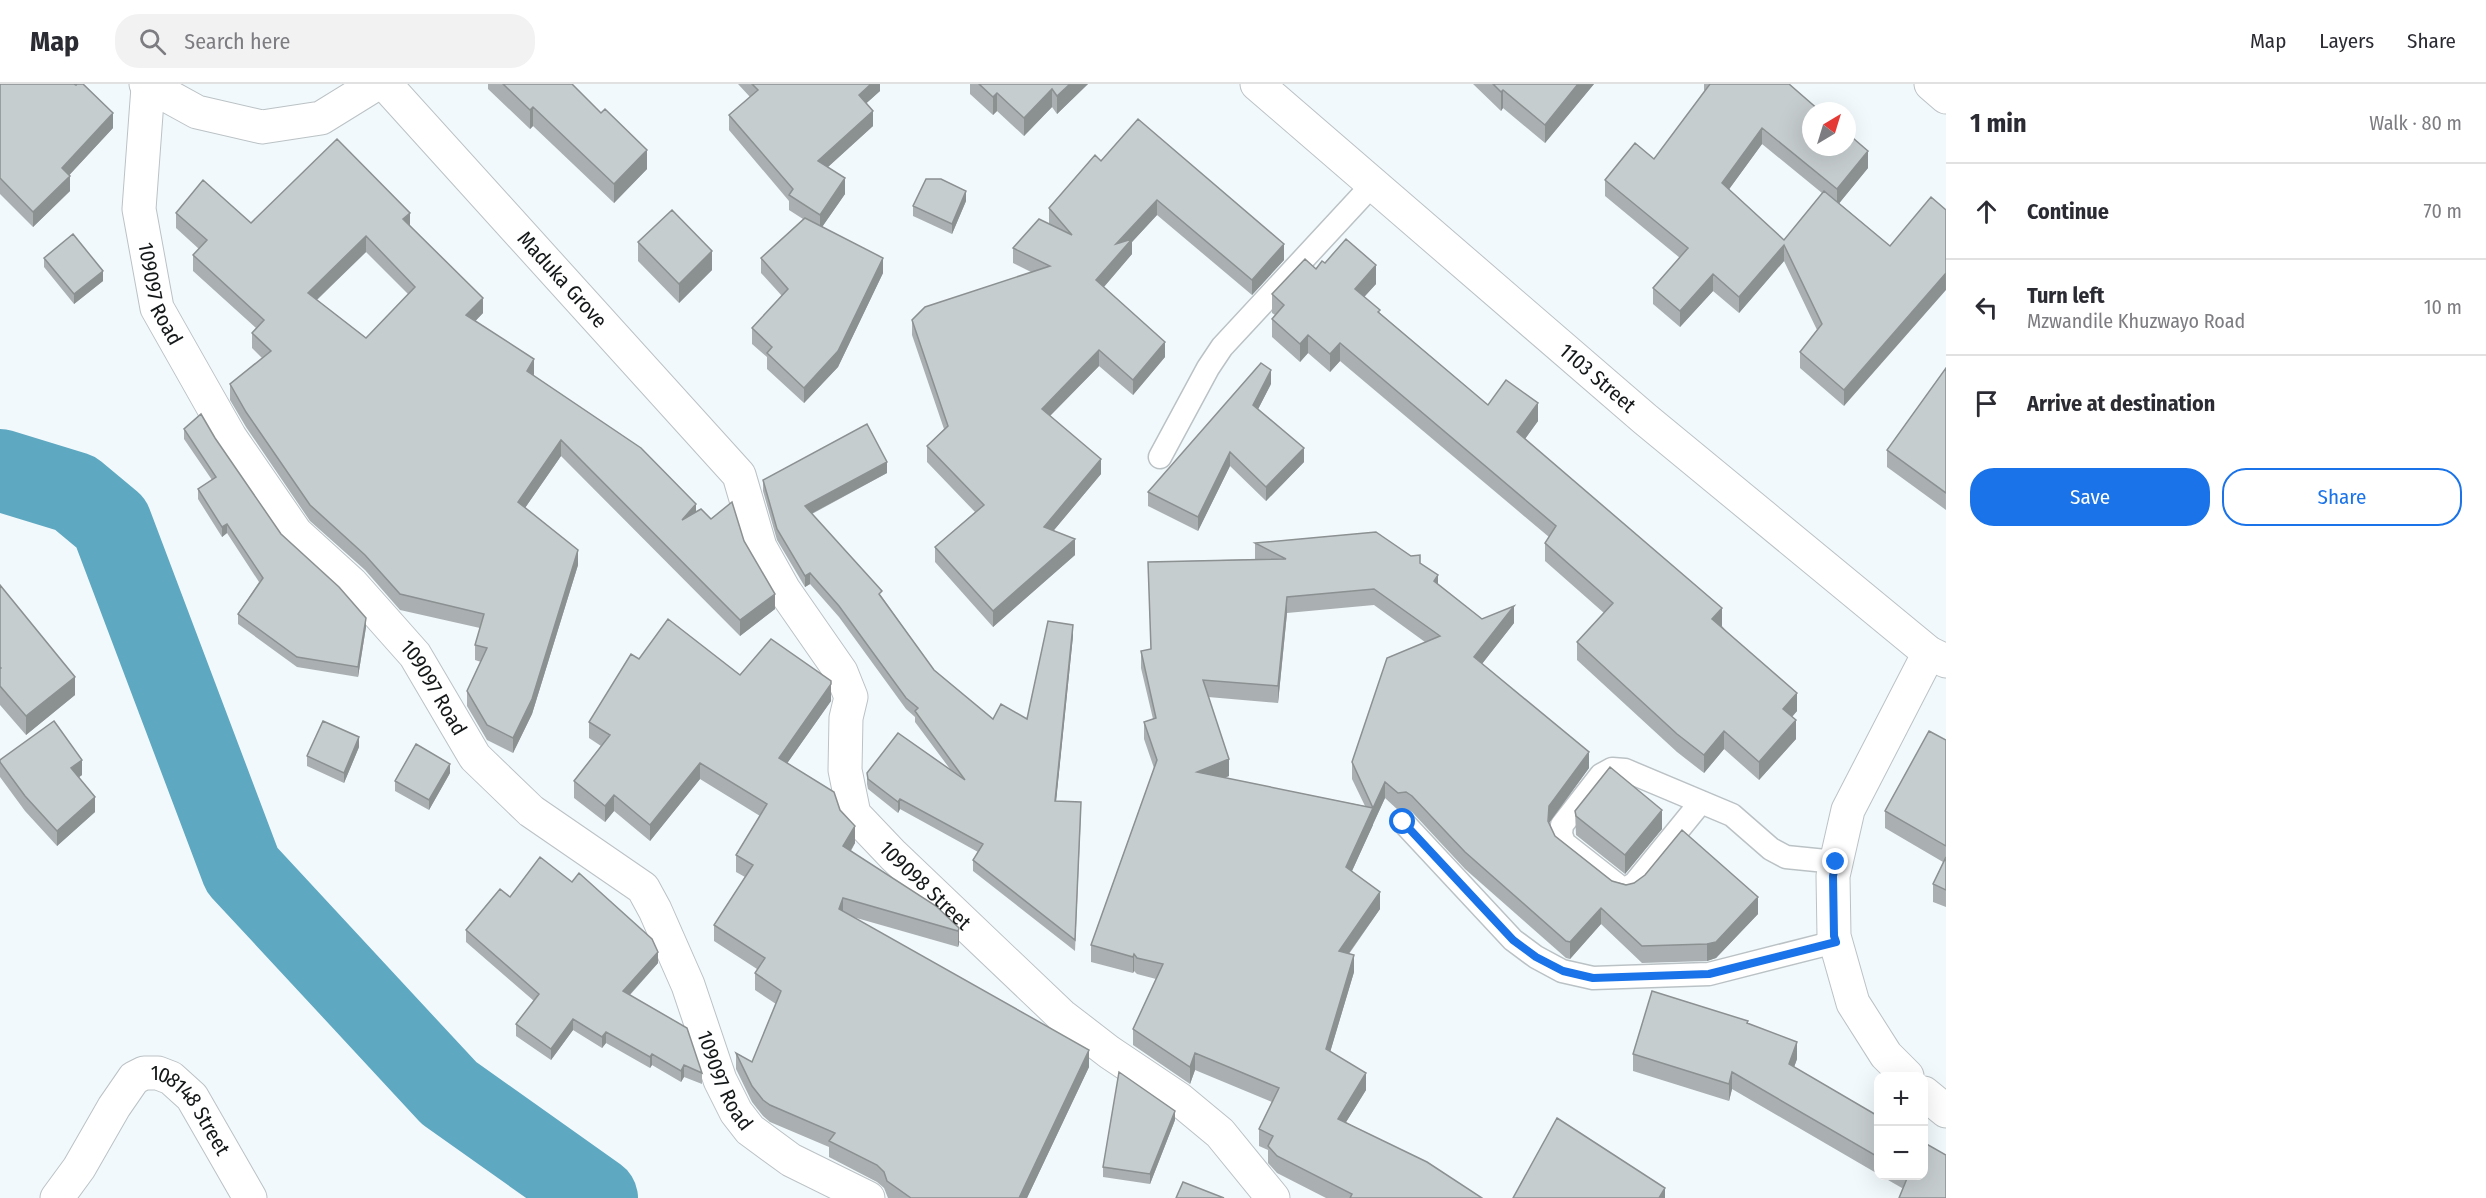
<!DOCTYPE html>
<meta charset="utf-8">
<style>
body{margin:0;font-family:"Fira Sans Condensed",sans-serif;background:#f2f2f3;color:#2b2b33}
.controls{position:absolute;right:18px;bottom:18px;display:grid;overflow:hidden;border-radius:12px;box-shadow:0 6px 24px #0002}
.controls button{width:54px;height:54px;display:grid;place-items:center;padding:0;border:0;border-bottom:2px solid #e1e1e2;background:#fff;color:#2b2b33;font:30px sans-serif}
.compass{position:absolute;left:1802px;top:18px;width:54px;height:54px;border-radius:50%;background:#fff;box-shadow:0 6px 24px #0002;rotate:38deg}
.stop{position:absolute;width:18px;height:18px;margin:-14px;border:4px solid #1a73e8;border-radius:50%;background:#fff}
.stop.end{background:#1a73e8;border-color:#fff;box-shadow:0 2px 6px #0008}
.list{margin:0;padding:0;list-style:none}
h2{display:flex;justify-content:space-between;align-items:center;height:78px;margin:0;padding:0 24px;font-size:26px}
h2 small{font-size:20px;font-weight:400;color:#7c7c81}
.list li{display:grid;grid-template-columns:39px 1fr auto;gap:18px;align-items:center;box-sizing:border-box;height:96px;padding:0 24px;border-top:2px solid #e1e1e2}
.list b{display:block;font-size:22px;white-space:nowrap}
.list p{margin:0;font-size:20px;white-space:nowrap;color:#7c7c81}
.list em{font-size:20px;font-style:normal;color:#7c7c81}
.actions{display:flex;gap:12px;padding:18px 24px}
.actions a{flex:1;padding:14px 0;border:2px solid #1a73e8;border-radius:24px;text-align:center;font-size:21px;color:#1a73e8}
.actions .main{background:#1a73e8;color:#fff}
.icon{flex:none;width:33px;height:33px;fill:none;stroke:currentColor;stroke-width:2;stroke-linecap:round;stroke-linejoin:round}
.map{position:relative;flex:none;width:1946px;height:1114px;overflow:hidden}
header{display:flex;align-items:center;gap:36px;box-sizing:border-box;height:84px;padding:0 30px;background:#fff;border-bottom:2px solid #e1e1e2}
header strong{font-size:28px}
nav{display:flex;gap:33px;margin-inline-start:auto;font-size:21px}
.search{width:420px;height:54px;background:#f2f2f3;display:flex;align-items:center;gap:15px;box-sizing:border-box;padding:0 21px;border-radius:24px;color:#7c7c81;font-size:22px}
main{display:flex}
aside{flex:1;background:#fff}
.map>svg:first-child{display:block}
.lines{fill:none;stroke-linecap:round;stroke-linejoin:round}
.river{stroke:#5fa8c1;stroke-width:82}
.service-casing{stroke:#bbc2c5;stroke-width:25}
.minor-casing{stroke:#bbc2c5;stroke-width:35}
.tertiary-casing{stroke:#bbc2c5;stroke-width:35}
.service{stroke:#fff;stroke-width:22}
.minor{stroke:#fff;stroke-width:33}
.tertiary{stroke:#fff;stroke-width:33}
.wall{fill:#aab0b2;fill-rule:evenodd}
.shaded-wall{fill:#8b9091}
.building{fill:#c6cdcf;stroke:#8b9091;stroke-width:1.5;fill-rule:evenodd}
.route{stroke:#1a73e8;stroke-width:8}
.labels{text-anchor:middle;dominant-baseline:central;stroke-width:4.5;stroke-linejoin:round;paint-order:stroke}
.street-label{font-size:21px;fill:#151819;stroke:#fff}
</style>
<header>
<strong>Map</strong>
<div class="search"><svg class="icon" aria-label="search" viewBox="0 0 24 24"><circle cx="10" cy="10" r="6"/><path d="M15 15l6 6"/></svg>Search here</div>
<nav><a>Map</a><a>Layers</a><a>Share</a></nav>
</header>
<main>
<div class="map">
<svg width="1946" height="1114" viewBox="0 0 1946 1114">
<rect width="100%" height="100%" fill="#f2f9fc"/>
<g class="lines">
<path class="river" d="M0,386L75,409L111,439L242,786L449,1009L597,1114"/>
<defs>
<path id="service" d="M1160,373L1208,284L1222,263L1373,100
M1701,718L1635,799L1627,804L1620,803L1564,759L1561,750L1562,741L1601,691L1612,685L1625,686L1732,731L1771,765L1786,773L1836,778
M1403,738L1513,856L1536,873L1562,887L1593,894L1709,890L1835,858"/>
<g id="minor">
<path d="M146,0L197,28L262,43L321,34L376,0"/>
<path id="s1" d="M385,0L739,391L760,463L784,506L841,588L851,613L846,634L845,686L854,730L893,771L1061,931L1109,968L1179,1015L1220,1049L1273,1114"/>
<path d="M1931,0L1946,13"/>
<path id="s2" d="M148,3L139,125L157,224L230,353L296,449L352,500L415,571L475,673L531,727L643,804L655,826L688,901L720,996L736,1028L750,1046L791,1076L868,1114"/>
<path d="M1907,992L1886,971L1853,919L1834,852L1833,792L1848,726L1929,569"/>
<path d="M1924,1009L1946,1027"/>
<path id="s3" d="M57,1114L79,1084L114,1023L134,994L144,989H158L171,994L192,1013L250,1114"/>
</g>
<g id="tertiary">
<path id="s4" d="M1257,0L1645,335L1929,569L1946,577"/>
</g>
</defs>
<use href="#service" class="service-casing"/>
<use href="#minor" class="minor-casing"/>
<use href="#tertiary" class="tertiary-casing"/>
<use href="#service" class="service"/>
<use href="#minor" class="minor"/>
<use href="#tertiary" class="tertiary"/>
</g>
<path class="wall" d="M0,0L113,44L69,91L70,107L33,143L0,110Z
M488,0H572L647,85L614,119L533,42L530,45L488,5Z
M738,0H880V7L866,19L873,42L828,83L845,110L822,143L883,189L838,283L804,319L767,285V273L752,260V244L782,212L761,189V174L803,135L789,126V117L729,46V31L750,13Z
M970,0H1088L1057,30L1052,23L1024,52L997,27L993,31L970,10Z
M1473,0H1594L1545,59L1503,24L1501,27Z
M1704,0H1789L1868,84L1839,119L1890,162L1844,322L1800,284V268L1817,246L1784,177L1739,229L1713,207L1680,243L1653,220V204L1680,174L1605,112V96L1654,75L1705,7L1704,6ZM1762,60L1822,109L1784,156L1729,105Z
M1101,77L1284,176L1252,211L1157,131L1132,158V170L1104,203L1165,273L1133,311L1099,282L1050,332L1101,390L1054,446L1075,471L993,543L935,478V463L975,428L927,378V362L944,345L912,251V236L1031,188L1013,179V164L1050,141L1049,139V124Z
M966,117L952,150L913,132V122Z
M176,129L251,139L410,142L483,229L475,237L534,290V292L696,428L711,435L744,457L775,525L740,552L561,372L525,424L578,481L532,630L513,669L487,656L467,622V607L481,578L475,576V561L480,544L400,526L365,486L310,437L246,343L230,316V300L262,274L252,264V249L256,244L193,187V171L199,165L176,144ZM366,168L408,210L366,254L317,216Z
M638,158L712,186L679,219L638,177Z
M44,174L103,197L74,220L44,183Z
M1325,179L1376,200L1364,213L1380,229L1488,321L1538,337L1525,355L1722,542L1797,627L1792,633L1796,655L1759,696L1724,665L1704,689L1677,668L1577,576V558L1604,529L1545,477V459L1549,453L1340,277L1330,288L1308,269L1300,278L1272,253V235L1275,231L1272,229V210Z
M1946,284V426L1887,383V366Z
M1271,300L1258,325L1304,378L1266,417L1230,382L1198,447L1148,422V408Z
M184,345L215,354L281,450L366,543L358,593L297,583L238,540V530L259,498L227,449L222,453L198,415V405L212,396L184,355Z
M887,389L812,430L882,513L934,586L993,635H1027L1073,552L1056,717L1081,729L1075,867L973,787V776L978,768L900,725L898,729L868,705L867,700V689L950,685L915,638V633L906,625L839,533L810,500L805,503L777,456L763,407V396Z
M1255,459L1420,479L1438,501L1482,535L1514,539L1482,580L1589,684L1549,739L1555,752L1612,797L1758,830L1716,874L1707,877L1642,879L1601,840L1570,875L1566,874L1465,785L1412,728L1406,725L1398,726L1385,714L1352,787L1380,825L1349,870L1354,888L1330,968L1366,1006L1346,1038L1482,1114H1326L1277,1089L1268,1079V1066L1259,1062V1045L1272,1018L1195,986L1190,1000L1133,961V945L1156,895L1137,890L1134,887L1133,889L1091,878V861L1154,684L1144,655V638L1153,635L1141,584V567L1151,565L1148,478L1255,475ZM1374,521L1425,558L1352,678V695L1365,722L1224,694L1229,692L1208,613L1278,619L1287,529Z
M0,501L75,611L26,651L0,621Z
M639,575L740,591L831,597V617L787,679L840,726L855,759L851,767L959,844V860L958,863L853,833L1089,983L1027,1114H888L884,1104L877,1098L829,1073V1063L770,1038L763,1032L752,1018L736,985V969L752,978L776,920L755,906V889L757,885L714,857V841L745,793L736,788V771L760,732L700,695L650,757L614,727L605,738L574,714V697L601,662L589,654V638Z
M1946,656V823L1933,818V800L1943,778L1885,744V727Z
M359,663L344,699L307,682V672Z
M0,676L82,691L79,693L95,728L57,762L25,727L0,693Z
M450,689L429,726L395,707V697Z
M1575,727L1662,745L1625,790L1576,751Z
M572,798L658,879L630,911L702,989V1000L684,993L681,998L652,981L650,984L606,959L602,964L573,946L551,976L516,952V940L534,917L466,858V846L510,813Z
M1748,939L1797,975L1794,983L1878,1032V1090L1732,1005L1729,1017L1633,987V970Z
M1175,1036L1150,1100L1103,1093V1083Z
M1881,1092H1923L1902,1104Z"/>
<path class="shaded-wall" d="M871,0H880V7L859,26V11Z
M1070,0H1088L1057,30V12Z
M1578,0H1594L1545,59V41Z
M1052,5V23L1024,52V34Z
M1503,6V24L1501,27V8Z
M997,9V27L993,31V13Z
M533,23V42L530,45V26Z
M873,27V42L818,92V77Z
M113,29V44L62,99V84Z
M1762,44V60L1722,115V99Z
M647,66V85L614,119V100Z
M1868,67V84L1837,122V105Z
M70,92V107L33,143V128Z
M845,94V110L820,146V131Z
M966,107V117L952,150V140Z
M1157,116V131L1132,158V170L1096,212V196L1116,160Z
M410,129V144L403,135Z
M366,152V168L308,224V209Z
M1284,160V176L1252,211V196Z
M1784,161V177L1739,229V213Z
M712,167V186L679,219V200Z
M883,174V189L838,283L804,319V304Z
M1376,181V200L1355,223V205Z
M103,187V197L74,220V210Z
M1946,189V206L1844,322V306Z
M1713,190V207L1680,243V227Z
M483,214V229L466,247V231Z
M1308,251V269L1300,278V260Z
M1165,258V273L1133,311V296Z
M1340,259V277L1330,288V270Z
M1099,266V282L1042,340V325Z
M534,275V290L527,302V287Z
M1271,286V300L1253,335V321Z
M1538,319V337L1517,366V348Z
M561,356V372L518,434V418Z
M1304,364V378L1266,417V403Z
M1230,368V382L1198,447V433Z
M1101,375V390L1044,458V443Z
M887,378V389L805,433V422Z
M696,420V436H682Z
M227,440V449L222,453V443Z
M1075,455V471L993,543V527Z
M578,466V481L532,630L513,669V654Z
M810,489V500L805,503V492Z
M1438,491V508L1434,497Z
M775,510V525L740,552V536Z
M1287,513V529L1278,619V602Z
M1514,522V539L1474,590V573Z
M1722,524V542L1712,553V535Z
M366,534V543L358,593V583Z
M1073,541V552L1055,728V717Z
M75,593V611L26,651V632Z
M831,600V617L779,691V674Z
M1797,609V627L1783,643V625Z
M1796,636V655L1759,696V678Z
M1724,647V665L1704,689V671Z
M359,653V663L344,699V689Z
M1589,668V684L1549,739L1548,754L1549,722Z
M1229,675V692L1197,705V688Z
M82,676V691L71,699V684Z
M700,679V695L650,757V741Z
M450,680V689L429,726V716Z
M1385,698V714L1373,740V724Z
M614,711V727L605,738V722Z
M95,713V728L57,762V747Z
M900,715V725L898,729V718Z
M1373,724V741L1346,800V783Z
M1662,726V745L1625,790V771Z
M855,742V759L843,779V762Z
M1380,808V825L1339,883V867Z
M1758,813V830L1716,874L1707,877V860Z
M843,814V830L839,825Z
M1601,824V840L1570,875V858Z
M959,844V860L958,863V847Z
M658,868V879L623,918V907Z
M1134,870V887L1133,889V873Z
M1354,871V888L1326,982V965Z
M573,935V946L551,976V965Z
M606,948V959L602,964V953Z
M1797,958V975L1789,997V980Z
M1089,966V983L1027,1114H1019Z
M1195,969V986L1190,1000V983Z
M652,970V981L650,984V973Z
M684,981V993L681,998V987Z
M1732,988V1005L1729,1017V1000Z
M1366,989V1006L1338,1051V1035Z
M1175,1027V1036L1150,1100V1090Z
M1665,1104V1114H1659Z"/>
<path class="building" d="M0,0H74L76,1L77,0H83L113,29L62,84L70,92L33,128L0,94Z
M503,0H572L601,29L605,25L647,66L614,100L533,23L530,26Z
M752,0H871L859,11L873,27L818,77L845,94L820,131L789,111L793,105L729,31L758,6Z
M979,0H1070L1057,12L1052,5L1024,34L997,9L993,13Z
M1493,0H1578L1545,41L1503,6L1501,8Z
M1710,0H1789L1820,27H1811V63H1847V49L1868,67L1837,105L1762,44L1722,99L1784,156L1824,107L1890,162L1931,113L1946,126V189L1844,306L1800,268L1822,240L1784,161L1739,213L1713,190L1680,227L1653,204L1688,164L1605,96L1635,59L1654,75Z
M1138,35L1284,160L1252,196L1157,116L1116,160L1132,155L1096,196L1165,258L1133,296L1099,266L1042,325L1101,375L1044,443L1075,455L993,527L935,463L984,421L927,362L948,342L912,236L925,223L1050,182L1013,164L1039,135L1072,151L1049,124L1095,71L1101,77Z
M337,55L410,129L403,135L483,214L466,231L534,275L527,287L641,364L696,420L682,436L701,425L711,435L732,418L744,457L775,510L740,536L561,356L518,418L578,466L532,615L513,654L487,641L467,607L487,564L475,561L484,530L400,510L365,471L310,421L246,328L230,300L271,267L252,249L264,236L193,171L207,156L176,129L203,96L251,139ZM366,152L415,203L366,254L308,209Z
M926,95H941L966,107L952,140L913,122Z
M672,126L712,167L679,200L638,158Z
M805,134L883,174L838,267L804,304L767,269L772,263L752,244L788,205L761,174Z
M73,150L103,187L74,210L44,174Z
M1346,155L1376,181L1355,205L1380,226L1378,228L1488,321L1506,296L1538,319L1517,348L1722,524L1712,535L1797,609L1783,625L1796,636L1759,678L1724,647L1704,671L1677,650L1577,558L1613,519L1545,459L1556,442L1340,259L1330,270L1308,251L1300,260L1272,235L1284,221L1272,210L1305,175L1316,185L1322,177L1325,179Z
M1261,279L1271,286L1253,321L1304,364L1266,403L1230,368L1198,433L1148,408Z
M1946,284V409L1887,366Z
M201,330L215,354L281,450L339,503L366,534L358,583L297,573L238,530L263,494L227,440L222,443L198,405L216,393L184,345Z
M867,340L887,378L805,422L882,507L879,510L934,586L993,635L1001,620L1027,635L1048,537L1073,541L1055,717L1081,718L1075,856L973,776L983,760L900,715L898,718L868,695L867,689L898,649L965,696L915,627L918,624L906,614L839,522L810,489L805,492L777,445L763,396Z
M1376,448L1411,472L1420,471V479L1438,491L1434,497L1482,535L1514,522L1474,573L1589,668L1549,722L1548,737L1555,752L1612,797L1626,801L1634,799L1645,791L1682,746L1758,813L1716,858L1707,860L1642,862L1601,824L1570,858L1566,857L1465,768L1412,712L1406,708L1398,709L1385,698L1373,724L1352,678L1387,574L1440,552L1374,505L1287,513L1278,602L1203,596L1229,675L1197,688L1373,724L1346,783L1380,808L1339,867L1354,871L1326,965L1366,989L1338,1035L1427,1078L1482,1114H1350L1352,1110L1277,1072L1268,1062L1273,1052L1259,1045L1279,1004L1195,969L1190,983L1133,945L1163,880L1137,874L1134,870L1133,873L1091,861L1157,676L1144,638L1156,634L1141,567L1151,565L1148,478L1286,475L1255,459Z
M0,501L75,593L26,632L0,602V585L1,584L0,583Z
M668,535L740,591L771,555L831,597V600L779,674L834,708L840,726L855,742L843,762L936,822L959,844L958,847L843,814L839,825L1089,966L1019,1114H911L887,1097L884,1088L877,1081L829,1057L835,1049L770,1021L763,1016L752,1002L736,969L752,978L781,907L755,889L765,874L714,841L753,781L736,771L767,720L700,679L650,741L614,711L605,722L574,697L610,651L589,638L631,570L639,575Z
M54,637L82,676L71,684L95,713L57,747L25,712L0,678V676Z
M323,637L359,653L344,689L307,672Z
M1929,647L1946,656V762L1885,727Z
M416,660L450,680L429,716L395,697Z
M1610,683L1662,726L1625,771L1576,732L1575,727Z
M540,773L572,798L579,789L652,855L658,868L623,907L687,944L702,989L684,981L681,987L652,970L650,973L606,948L602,953L573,935L551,965L516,940L539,910L466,846L500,805L510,813Z
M1946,773V806L1933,800Z
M1652,907L1748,937L1747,939L1797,958L1789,980L1878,1032V1073L1732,988L1729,1000L1633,970Z
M1119,988L1175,1027L1150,1090L1103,1083Z
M1557,1034L1665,1104L1659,1114H1513Z
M1923,1058L1946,1071V1114H1899L1908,1092H1923Z
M1183,1098L1224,1114H1176Z"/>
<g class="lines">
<path class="route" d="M1403,738L1513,856L1536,873L1563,887L1593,894L1709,890L1836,858L1834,852L1833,792L1836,778"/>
</g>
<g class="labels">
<g class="street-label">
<text stroke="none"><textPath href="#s1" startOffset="264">Maduka Grove</textPath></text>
<text stroke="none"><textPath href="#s2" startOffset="210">109097 Road</textPath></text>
<text stroke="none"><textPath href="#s4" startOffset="450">1103 Street</textPath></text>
<text stroke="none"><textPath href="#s2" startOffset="696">109097 Road</textPath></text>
<text stroke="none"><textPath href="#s1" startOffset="998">109098 Street</textPath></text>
<text stroke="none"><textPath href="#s2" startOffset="1200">109097 Road</textPath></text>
<text stroke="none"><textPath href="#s3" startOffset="218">108148 Street</textPath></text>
</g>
</g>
</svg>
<div class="controls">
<button>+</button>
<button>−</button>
</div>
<svg class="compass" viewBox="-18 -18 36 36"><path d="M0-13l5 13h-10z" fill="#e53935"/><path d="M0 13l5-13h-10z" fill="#7c7c81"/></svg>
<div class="stop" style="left:1403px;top:738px"></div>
<div class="stop end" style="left:1836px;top:778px"></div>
</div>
<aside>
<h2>1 min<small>Walk · 80 m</small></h2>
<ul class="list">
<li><svg class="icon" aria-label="ahead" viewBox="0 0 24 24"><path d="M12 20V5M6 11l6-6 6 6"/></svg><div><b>Continue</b></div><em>70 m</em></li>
<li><svg class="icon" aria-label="left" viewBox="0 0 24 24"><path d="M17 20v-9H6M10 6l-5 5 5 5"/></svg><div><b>Turn left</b><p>Mzwandile Khuzwayo Road</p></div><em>10 m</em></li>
<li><svg class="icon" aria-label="arrive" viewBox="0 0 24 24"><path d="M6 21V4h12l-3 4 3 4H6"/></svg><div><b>Arrive at destination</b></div></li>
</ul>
<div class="actions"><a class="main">Save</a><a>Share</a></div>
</aside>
</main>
